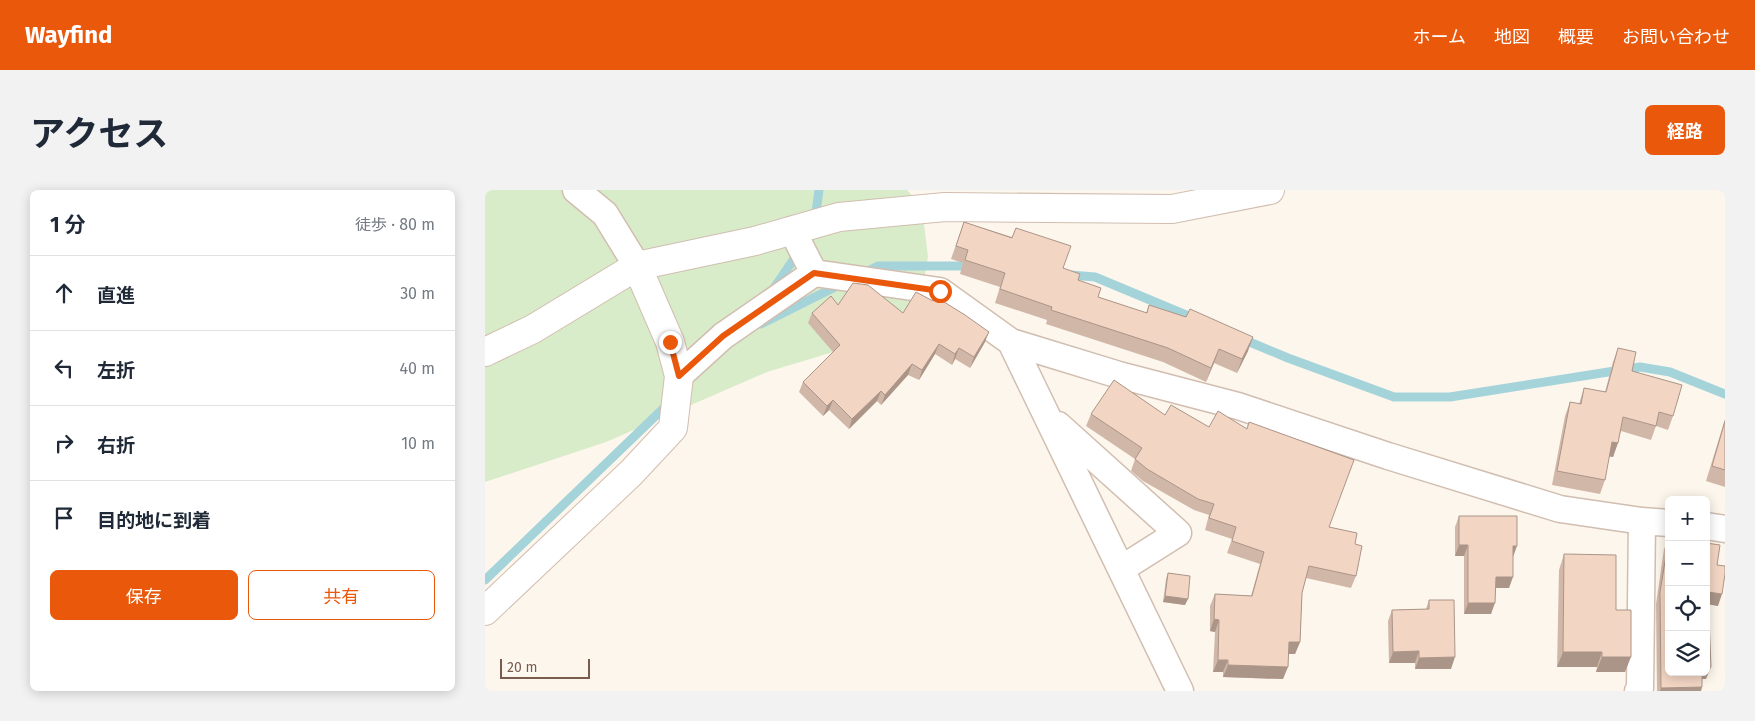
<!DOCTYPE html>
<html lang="ja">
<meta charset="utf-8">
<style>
body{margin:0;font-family:"Fira Sans","Noto Sans JP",sans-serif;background:#f2f2f3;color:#1f2937}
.controls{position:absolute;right:15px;bottom:15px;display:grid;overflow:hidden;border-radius:8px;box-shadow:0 2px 12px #0003}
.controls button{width:45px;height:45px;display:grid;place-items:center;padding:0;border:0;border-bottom:1px solid #e0e1e3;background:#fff;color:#1f2937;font:25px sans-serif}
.scale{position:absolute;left:15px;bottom:12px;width:90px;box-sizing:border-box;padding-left:5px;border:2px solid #7a5c4d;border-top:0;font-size:14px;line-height:18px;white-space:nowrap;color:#7a5c4d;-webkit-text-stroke:4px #fffaf3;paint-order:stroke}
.stop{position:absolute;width:15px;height:15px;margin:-11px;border:4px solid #ea580c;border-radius:50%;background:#fff}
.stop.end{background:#ea580c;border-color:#fff;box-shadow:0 1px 5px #0008}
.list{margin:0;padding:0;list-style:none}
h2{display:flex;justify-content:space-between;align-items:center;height:65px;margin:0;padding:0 20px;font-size:21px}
h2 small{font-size:16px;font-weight:400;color:#747a83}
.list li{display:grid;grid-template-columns:32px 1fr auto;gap:15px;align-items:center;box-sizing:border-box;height:75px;padding:0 20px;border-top:1px solid #e0e1e3}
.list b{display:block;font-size:19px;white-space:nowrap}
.list em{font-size:16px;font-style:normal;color:#747a83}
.actions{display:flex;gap:10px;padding:15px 20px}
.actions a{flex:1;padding:11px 0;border:1px solid #ea580c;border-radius:8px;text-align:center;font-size:18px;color:#ea580c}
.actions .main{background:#ea580c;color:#fff}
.icon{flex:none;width:28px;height:28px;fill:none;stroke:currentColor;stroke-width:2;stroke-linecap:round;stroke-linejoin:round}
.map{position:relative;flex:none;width:1240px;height:501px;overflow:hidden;border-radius:8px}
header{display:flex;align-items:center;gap:30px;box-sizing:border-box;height:70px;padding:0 25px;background:#ea580c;color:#fff}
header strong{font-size:24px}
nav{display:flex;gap:28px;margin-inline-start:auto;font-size:18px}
.intro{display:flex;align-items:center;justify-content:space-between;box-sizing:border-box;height:120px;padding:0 30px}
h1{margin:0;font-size:35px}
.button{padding:12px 22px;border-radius:8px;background:#ea580c;color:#fff;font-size:18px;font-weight:700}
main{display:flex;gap:30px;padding:0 30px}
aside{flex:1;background:#fff;border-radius:8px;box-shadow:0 2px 12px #0003}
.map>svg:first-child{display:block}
.green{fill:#d8ecc9}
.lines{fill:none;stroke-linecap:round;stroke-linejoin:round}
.stream{stroke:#a5d3da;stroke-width:9}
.minor-casing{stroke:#d1beb0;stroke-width:29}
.tertiary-casing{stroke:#d1beb0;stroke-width:30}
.minor{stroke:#fff;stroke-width:26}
.tertiary{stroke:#fff;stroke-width:28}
.wall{fill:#d1b7a8}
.shaded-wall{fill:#aa9588}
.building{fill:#f3d5c3;stroke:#aa9588}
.route{stroke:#ea580c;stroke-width:6}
</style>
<header>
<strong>Wayfind</strong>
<nav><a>ホーム</a><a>地図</a><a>概要</a><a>お問い合わせ</a></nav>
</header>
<div class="intro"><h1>アクセス</h1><a class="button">経路</a></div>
<main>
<aside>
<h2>1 分<small>徒歩 · 80 m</small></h2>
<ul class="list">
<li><svg class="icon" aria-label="ahead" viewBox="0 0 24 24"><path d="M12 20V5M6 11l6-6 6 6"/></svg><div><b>直進</b></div><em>30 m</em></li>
<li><svg class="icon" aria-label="left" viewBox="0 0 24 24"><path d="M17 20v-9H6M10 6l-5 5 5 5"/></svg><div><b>左折</b></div><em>40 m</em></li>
<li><svg class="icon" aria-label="right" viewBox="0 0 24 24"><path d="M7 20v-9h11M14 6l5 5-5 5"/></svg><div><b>右折</b></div><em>10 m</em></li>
<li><svg class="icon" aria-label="arrive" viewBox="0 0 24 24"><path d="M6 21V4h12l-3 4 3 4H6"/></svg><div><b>目的地に到着</b></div></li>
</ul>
<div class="actions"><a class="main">保存</a><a>共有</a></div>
</aside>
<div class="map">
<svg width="1240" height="501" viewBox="0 0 1240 501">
<rect width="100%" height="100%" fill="#fdf6ec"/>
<path class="green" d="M0,0H422L437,17L443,67L434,119L388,150L282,182L121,252L0,292Z"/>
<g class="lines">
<path class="stream" d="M330,29L334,0
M379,83L393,76H490
M585,85L610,87L713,130
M287,101L315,60
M276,134L356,94
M755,148L803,168L909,207H965L1155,177L1185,182L1240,204
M0,390L184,213"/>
<defs>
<path id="minor" d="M91,0L120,24L152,76
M307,40L329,83
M194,186L238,146L329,83L455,101L526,152
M573,235L693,343L636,379
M1221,336L1240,339
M695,501L526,152L634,185L753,216L903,266L1075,319L1157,331L1184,333
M1153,501L1155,498L1157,331"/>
<path id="tertiary" d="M0,162L48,139L152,76
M0,421L146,283L188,238L194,186L185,152L152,76L270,51L354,27L460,17L687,19L785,0"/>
</defs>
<use href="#minor" class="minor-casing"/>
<use href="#tertiary" class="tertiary-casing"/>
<use href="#minor" class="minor"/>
<use href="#tertiary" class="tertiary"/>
</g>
<path class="wall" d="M479,32L527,47L531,38L613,107L661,123L664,115L763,161L752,183L729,173L721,192L678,172L561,134L562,130L510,113L515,97L475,84L478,73L466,69Z
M353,115L418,123L500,152L485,178L470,169L467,175L450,164L434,190L423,185L396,215L392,211L364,239L344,220L338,226L314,202L318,192L348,162L323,133L327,123Z
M1133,158L1147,181L1188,226L1183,240L1171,236L1166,250L1136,241L1128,267L1124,266L1120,290L1115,304L1067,295L1080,226L1085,212L1094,214L1099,198L1120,202L1128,172Z
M606,224L844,337L870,354L871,386L866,398L821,388L817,403L815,452L810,464H803L798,489L738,487V482H728L730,442L725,441V416L730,404L766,406L775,374L742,363L747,349L720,340L724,325L709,320L658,291L646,281L650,269L601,236Z
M1240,229V297L1221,291Z
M974,326L1028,367L1024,398H1011L1006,424H979V366H970V337Z
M1184,347L1221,353L1232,375L1233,416L1224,414L1221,489H1217L1216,501H1172L1171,414L1179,359Z
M1079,364L1131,420L1140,482H1111L1112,477H1072L1074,380Z
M683,383L700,415L678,412L681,389Z
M944,410L966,479H930V473H904L903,431L907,420L941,419Z"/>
<path class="shaded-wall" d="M504,142L500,152L485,178L489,167Z
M768,147L763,161L752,183L757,169Z
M454,154L450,164L434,190L437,180Z
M474,158L470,169L467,175L470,164Z
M734,159L729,173L721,192L726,178Z
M427,174L423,185L396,215L400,205Z
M396,201L392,211L364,239L367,229Z
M348,210L344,220L338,226L342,216Z
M1127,252L1133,253L1128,267L1122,266Z
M974,355H983L979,366H970Z
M1028,356H1032L1028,367Z
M1011,387H1028L1024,398H1007Z
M1223,402L1237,404L1233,416L1221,414Z
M680,406L703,409L700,415L678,412Z
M983,413H1010L1006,424H979Z
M729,429L734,430L730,442L725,441Z
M804,452H815L810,464H799Z
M934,461L930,473H904L908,462Z
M1078,462H1117L1112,477H1072Z
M970,467L966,479H930L934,468Z
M1117,467H1146L1140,482H1111Z
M733,470H743L738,482H728Z
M743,475L803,477L798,489L738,487Z
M1226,477L1221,489H1213L1215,482H1221V478Z
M1217,497L1216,501H1175L1176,498Z"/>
<path class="building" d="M479,32L527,48L531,38L586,56L578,78L595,84L593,90L616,98L613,107L662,123L664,115L701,127L705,119L768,147L757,169L734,159L726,178L683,158L566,120L567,117L515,99L520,83L480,70L483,60L471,56Z
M368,93L383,95L418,123L431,102L448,111L451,107L480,125L504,142L489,167L474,158L470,164L454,154L437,180L427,174L400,205L396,201L367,229L348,210L342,216L318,192L355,155L327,123L346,106L353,115Z
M1133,158L1151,162L1147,181L1197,195L1188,226L1174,222L1171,236L1138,227L1133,253L1127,252L1120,290L1072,281L1085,212L1096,214L1099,198L1121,202Z
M629,190L680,225L686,215L724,237L733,221L762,239L764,232L869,270L844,337L872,343L870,354L877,356L871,386L824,376L817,403L815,452H804L803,477L743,475V470H733L734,430L729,429L730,404L767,406L779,362L747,351L751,337L724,328L729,314L713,309L662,279L650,269L657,258L606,224Z
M1240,231V280L1227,276Z
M974,326H1032V356H1028V387H1011L1010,413H983V355H974Z
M1184,347V482H1217V497L1176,498L1175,402Z
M1221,353L1235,355L1232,375L1240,376V384L1237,404L1223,402L1226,477L1221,478Z
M1079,364L1131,365V420H1146V467H1117V462H1078Z
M683,383L705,386L703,409L680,406Z
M944,410H969L970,467L934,468V461L908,462L907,420L944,419Z"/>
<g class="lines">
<path class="route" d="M185,152L194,186L238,146L329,83L455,101"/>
</g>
</svg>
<div class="controls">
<button>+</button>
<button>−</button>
<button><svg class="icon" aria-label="locate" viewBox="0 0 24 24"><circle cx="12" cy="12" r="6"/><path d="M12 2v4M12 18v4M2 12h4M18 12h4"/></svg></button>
<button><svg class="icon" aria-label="layers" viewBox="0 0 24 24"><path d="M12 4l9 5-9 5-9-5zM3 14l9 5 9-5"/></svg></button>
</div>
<div class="scale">20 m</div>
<div class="stop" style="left:455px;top:101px"></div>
<div class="stop end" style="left:185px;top:152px"></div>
</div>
</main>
